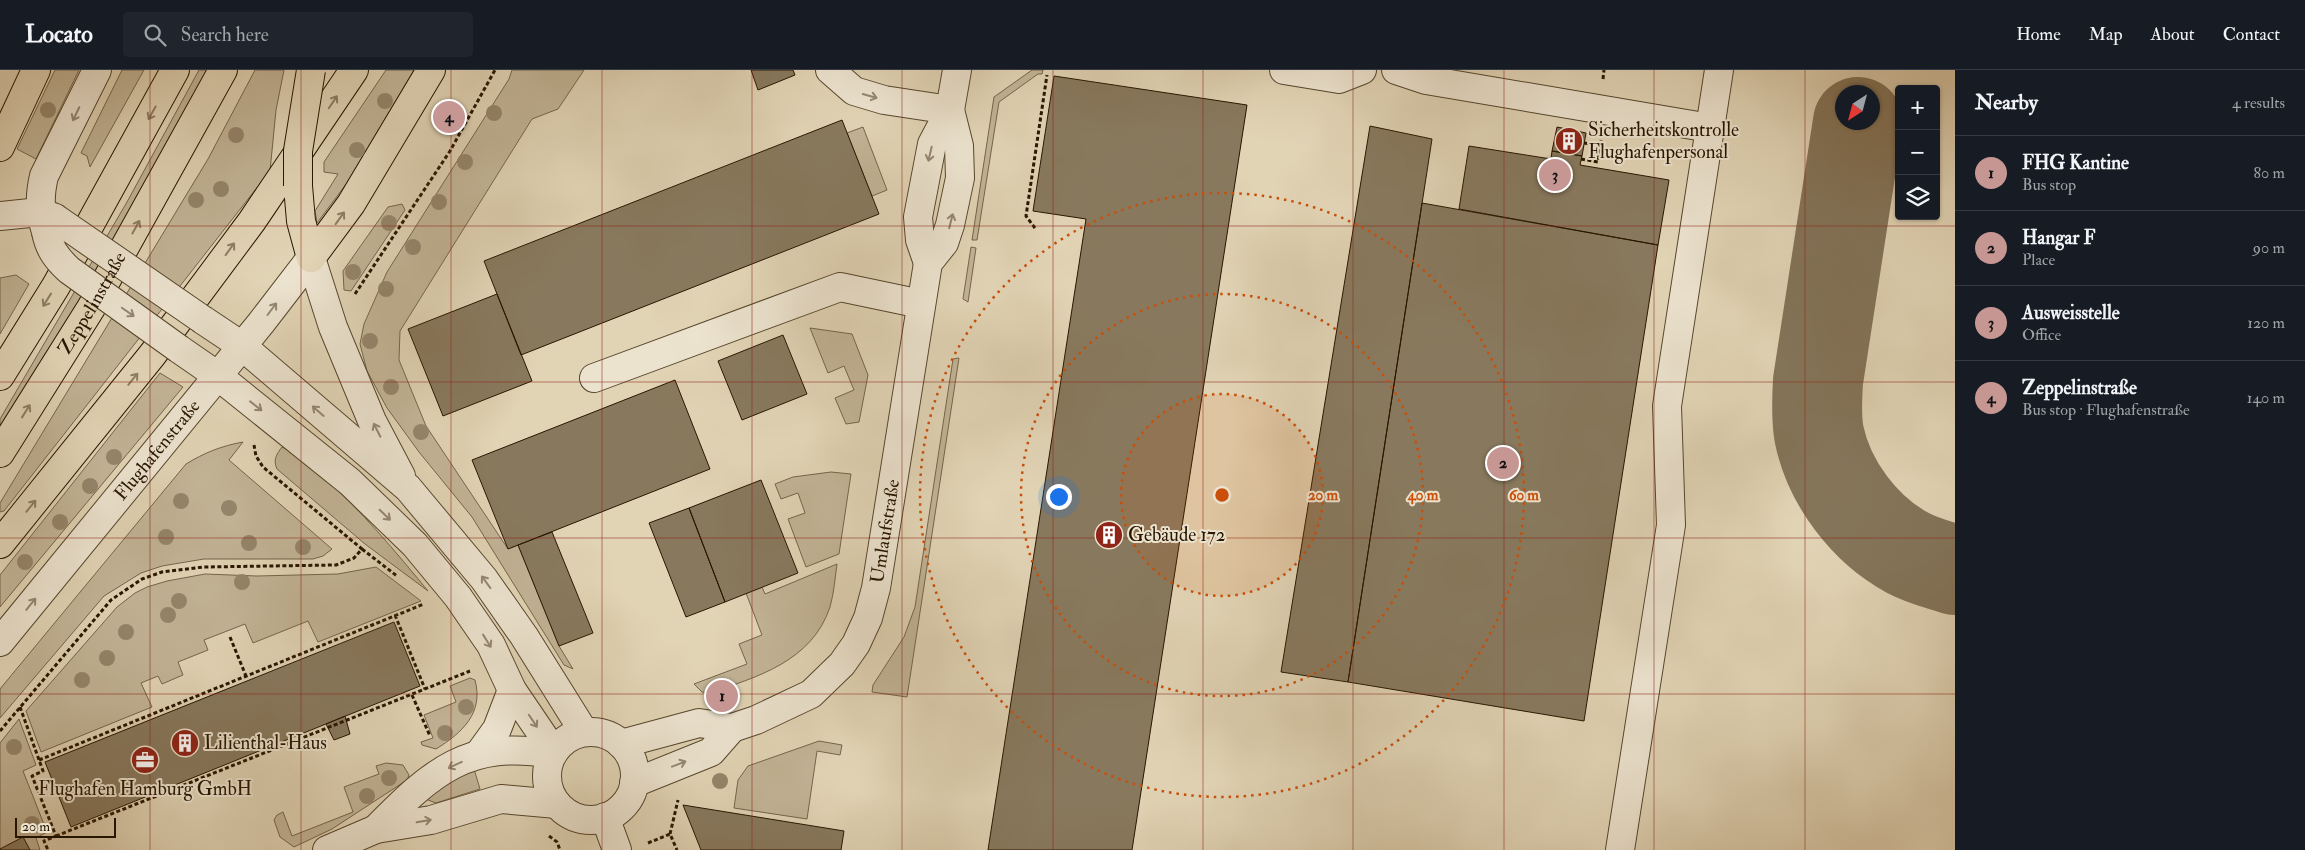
<!DOCTYPE html>
<meta charset="utf-8">
<style>
body{margin:0;font-family:"IM FELL Double Pica",serif;background:#20242c;color:#f1f3f6}
.controls{position:absolute;right:15px;top:15px;display:grid;overflow:hidden;border-radius:5px;box-shadow:0 1px 4px #0004}
.controls button{width:45px;height:45px;display:grid;place-items:center;padding:0;border:0;border-bottom:1px solid #363941;background:#171b24;color:#f1f3f6;font:25px sans-serif}
.compass{position:absolute;left:1835px;top:15px;width:45px;height:45px;border-radius:50%;background:#171b24;box-shadow:0 1px 4px #0004;rotate:216deg}
.scale{position:absolute;left:15px;bottom:12px;width:101px;box-sizing:border-box;padding-left:5px;border:2px solid #281600;border-top:0;font-size:14px;line-height:18px;white-space:nowrap;color:#281600;-webkit-text-stroke:4px #ece3cf;paint-order:stroke}
.you{position:absolute;left:1058px;top:426px;width:18px;height:18px;margin:-12px;border:4px solid #fff;border-radius:50%;background:#1a73e8;box-shadow:0 0 0 8px #1a73e833}
.badge{display:grid;place-items:center;width:32px;height:32px;border-radius:50%;background:#c59692;color:#111;font-size:16px;font-weight:700}
.pin{position:absolute;translate:-50% -50%;border:2px solid #fff;box-shadow:0 1px 5px #0006}
.list{margin:0;padding:0;list-style:none}
h2{display:flex;justify-content:space-between;align-items:center;height:65px;margin:0;padding:0 20px;font-size:21px}
h2 small{font-size:16px;font-weight:400;color:#9ea1a6}
.list li{display:grid;grid-template-columns:32px 1fr auto;gap:15px;align-items:center;box-sizing:border-box;height:75px;padding:0 20px;border-top:1px solid #363941}
.list b{display:block;font-size:19px;white-space:nowrap}
.list p{margin:0;font-size:16px;white-space:nowrap;color:#9ea1a6}
.list em{font-size:16px;font-style:normal;color:#9ea1a6}
.icon{flex:none;width:28px;height:28px;fill:none;stroke:currentColor;stroke-width:2;stroke-linecap:round;stroke-linejoin:round}
.map{position:relative;flex:none;width:1955px;height:780px;overflow:hidden}
header{display:flex;align-items:center;gap:30px;box-sizing:border-box;height:70px;padding:0 25px;background:#171b24;border-bottom:1px solid #363941}
header strong{font-size:24px}
nav{display:flex;gap:28px;margin-inline-start:auto;font-size:18px}
.search{width:350px;height:45px;background:#20242c;display:flex;align-items:center;gap:12px;box-sizing:border-box;padding:0 18px;border-radius:5px;color:#9ea1a6;font-size:19px}
main{display:flex}
aside{flex:1;background:#171b24}
.map>svg:first-child{display:block}
.green{fill:#c2b496;stroke:#75654b}
.lines{fill:none;stroke-linecap:round;stroke-linejoin:round}
.taxiway{stroke:#84755a;stroke-width:90}
.building{fill:#88795e;stroke:#281600}
.minor-casing{stroke:#56462d;stroke-width:30}
.major-casing{stroke:#281600;stroke-width:30}
.highway-casing{stroke:#281600;stroke-width:30}
.path{stroke:#281600;stroke-width:3;stroke-dasharray:4 2.5;stroke-linecap:butt}
.minor{stroke:#ece3cf;stroke-width:28}
.major{stroke:#e1d4b5;stroke-width:28}
.highway{stroke:#e1d4b5;stroke-width:28}
.minor-bridge-casing{stroke:#56462d;stroke-width:30;stroke-linecap:butt}
.highway-bridge-casing{stroke:#281600;stroke-width:30;stroke-linecap:butt}
.minor-bridge{stroke:#ece3cf;stroke-width:28}
.highway-bridge{stroke:#e1d4b5;stroke-width:28}
.tree{fill:#95856a}
.oneway{stroke:#948772}
.oneway2{stroke:#8e7e64}
.grid{fill:none;stroke:#8f2418;stroke-width:1;stroke-opacity:0.55}
.ring{fill:none;stroke:#cb4f0a;stroke-width:2.5;stroke-dasharray:2.5 5}
.labels{text-anchor:middle;dominant-baseline:central;stroke-width:4;stroke-linejoin:round;paint-order:stroke}
.poi-label{font-size:19px;fill:#281600;stroke:#ece3cf;text-anchor:start}
.street-label{font-size:19px;fill:#281600;stroke:#ece3cf}
.centre{fill:#cb4f0a;stroke:#ece3cf;stroke-width:2.5}
.ring-label{font-size:15px;text-anchor:middle;font-weight:bold;fill:#cb4f0a;stroke:#ece3cf;stroke-width:4;stroke-linejoin:round;paint-order:stroke}
</style>
<header>
<strong>Locato</strong>
<div class="search"><svg class="icon" aria-label="search" viewBox="0 0 24 24"><circle cx="10" cy="10" r="6"/><path d="M15 15l6 6"/></svg>Search here</div>
<nav><a>Home</a><a>Map</a><a>About</a><a>Contact</a></nav>
</header>
<main>
<div class="map">
<svg width="1955" height="780" viewBox="0 0 1955 780">
<rect width="100%" height="100%" fill="#e1d4b5"/>
<filter id="stains"><feTurbulence type="fractalNoise" baseFrequency=".004" numOctaves="4"/><feColorMatrix values="0 0 0 0 .2 0 0 0 0 .09 0 0 0 0 .02 0 0 0 .5 -.17"/></filter>
<radialGradient id="worn" r=".72"><stop offset=".6" stop-color="#630" stop-opacity="0"/><stop offset="1" stop-color="#630" stop-opacity=".3"/></radialGradient>
<path class="green" d="M55,0H79L36,89L17,79Z
M122,0H144L90,97L87,86L81,83Z
M199,0H211L137,136L0,365V349L127,132Z
M255,0H284L276,40L270,101L4,441L0,442V433L208,89Z
M386,0H414L347,113L317,153L315,141L338,104L324,102V92Z
M512,0H584L558,39L532,49L400,261L399,290L426,356L508,479L518,475L559,576L573,599L564,595L472,447L419,382L387,338L367,301L360,274L364,254L387,202L509,9Z
M1032,0H1043L1042,4H1038L999,32L977,170H972L994,27Z
M863,57L887,120L872,126L847,63Z
M402,134L405,140L351,221L344,220L343,201L388,137Z
M971,177L976,178L968,232L963,229Z
M16,205L29,214L0,264V208Z
M810,258L852,264L868,305L859,352L846,354L835,328L854,320L844,296L828,303Z
M959,288L907,627L872,622L873,615L904,567L915,537L953,289Z
M160,303L183,317L0,537V505Z
M243,372L229,390L332,479L323,486L313,489H204L162,496L141,503L104,526L0,648V619L186,394C204,383 221,376 243,372Z
M282,377C298,384 310,395 323,407C362,441 395,481 428,521L365,474L277,399C273,390 276,385 282,377Z
M831,402L851,404L839,484L806,497L788,449L805,443L798,423L781,429L775,414L793,407Z
M837,494C835,508 834,523 830,537C812,591 758,607 709,623L702,622L694,614L747,594L739,574L762,565L746,523L762,517L765,524Z
M376,497L421,531L318,572L308,551L253,573L245,554L204,570L208,580L178,592L183,605L162,614L158,606L141,613L152,637L41,682L26,641L117,537L135,523L147,517L167,511L205,504L257,506L338,504Z
M470,608L475,610C484,643 462,663 436,679L422,675L421,672L433,668L424,645L456,632L450,616Z
M19,649L36,695L23,701L47,762L36,768L40,780H0V673Z
M819,671L842,675L840,685L817,681L807,749L734,738L738,710L748,696Z
M386,693L403,695L409,705L407,710L332,759L294,777L280,767L274,750L277,745L283,742L292,766L353,742L344,717L379,704L376,696Z
M474,699L480,719L436,733L428,730V727L441,715Z"/>
<g class="lines">
<path class="taxiway" d="M1858,52L1818,311C1817,328 1816,347 1819,364C1829,413 1865,460 1908,483C1923,491 1940,495 1955,500"/>
</g>
<path class="building" d="M751,0H793L795,5L758,20Z
M1054,6L1247,35L1132,780H988L1086,149L1033,141Z
M842,50L879,144L521,285L484,191Z
M1370,56L1432,69L1348,612L1281,602Z
M1557,57L1586,63L1582,86L1552,81Z
M1469,76L1551,89L1552,81L1582,86L1580,95L1669,110L1658,175L1459,139Z
M1422,133L1658,175L1584,651L1348,612Z
M497,224L532,311L443,346L408,259Z
M783,265L807,324L742,350L718,291Z
M675,310L710,399L508,479L472,390Z
M761,410L798,503L725,532L689,438Z
M689,438L725,532L686,547L649,453Z
M552,462L593,563L559,576L518,475Z
M394,552L420,616L71,757L45,692Z
M345,646L350,664L334,670L326,654Z
M683,735L844,761L841,780H701Z
M23,767L30,780H0V779Z"/>
<g class="lines">
<defs>
<g id="minor">
<path d="M830,0L854,21L884,30L950,40"/>
<path d="M1284,0L1339,9L1362,0"/>
<path d="M1396,0L1426,10L1710,58"/>
<path d="M0,146L40,142L55,148"/>
<path d="M46,162C40,142 39,127 44,106L97,0"/>
<path d="M311,188L333,257L372,351L401,406"/>
<path d="M928,193L920,170L918,147L932,74L950,40L957,0"/>
<path d="M203,250L242,276L408,418L484,509L524,566L584,662"/>
<path d="M179,279L218,306L350,412L415,475L458,527L491,575L512,620L554,682"/>
<path d="M594,308L840,217L921,234"/>
<path id="s1" d="M0,572L261,253L311,188"/>
<circle cx="591" cy="706" r="44"/>
<path id="s2" d="M621,674L699,653L732,658L756,650L811,624L842,594L856,574L868,548L876,518L928,193L944,173L950,155L960,108L959,76L950,40"/>
<path d="M479,684L497,659L512,620"/>
<path d="M634,713L711,682L732,658"/>
<path d="M605,747L617,780"/>
<path d="M376,759C432,702 468,669 552,684"/>
<path d="M327,780L376,759L431,750L501,729L557,734"/>
<path d="M1620,780L1671,455L1667,336L1719,0"/>
</g>
<path id="major" d="M0,77L36,0
M311,188L351,134L431,0"/>
<g id="highway">
<path d="M298,116L301,151L311,188"/>
<path d="M0,306L56,216L175,0"/>
<path id="s3" d="M0,383L91,238L223,0"/>
<path d="M0,474L153,284L252,151L354,0"/>
</g>
</defs>
<use href="#minor" class="minor-casing"/>
<use href="#major" class="major-casing"/>
<use href="#highway" class="highway-casing"/>
<path class="path" d="M1603,9L1604,0
M1584,73L1601,75
M1581,89L1598,92L1601,70
M1035,158L1026,146L1047,5
M355,224L450,81L495,0
M362,479L397,506
M395,545L425,619
M230,567L246,606
M412,625L430,666
M20,637L43,701L32,706L56,766L44,771L48,780
M0,661L111,530L142,509L162,502L203,497L336,495L354,488L362,479L263,397L256,386L254,375
M39,690L424,534
M670,764L678,730
M56,766L470,601
M549,766L557,772L560,780
M648,773L670,764L677,780"/>
<use href="#minor" class="minor"/>
<use href="#major" class="major"/>
<use href="#highway" class="highway"/>
<defs>
<path id="minor-bridge" d="M55,148L203,250
M46,162C49,178 56,188 69,200L179,279"/>
<path id="highway-bridge" d="M298,116V81L311,0"/>
</defs>
<use href="#minor-bridge" class="minor-bridge-casing"/>
<use href="#highway-bridge" class="highway-bridge-casing"/>
<use href="#minor-bridge" class="minor-bridge"/>
<use href="#highway-bridge" class="highway-bridge"/>
</g>
<g class="tree">
<circle cx="385" cy="31" r="8"/>
<circle cx="48" cy="40" r="8"/>
<circle cx="494" cy="43" r="8"/>
<circle cx="236" cy="65" r="8"/>
<circle cx="357" cy="80" r="8"/>
<circle cx="465" cy="92" r="8"/>
<circle cx="221" cy="119" r="8"/>
<circle cx="196" cy="130" r="8"/>
<circle cx="439" cy="132" r="8"/>
<circle cx="389" cy="153" r="8"/>
<circle cx="413" cy="177" r="8"/>
<circle cx="353" cy="202" r="8"/>
<circle cx="386" cy="219" r="8"/>
<circle cx="370" cy="271" r="8"/>
<circle cx="391" cy="317" r="8"/>
<circle cx="421" cy="362" r="8"/>
<circle cx="114" cy="387" r="8"/>
<circle cx="90" cy="416" r="8"/>
<circle cx="181" cy="431" r="8"/>
<circle cx="229" cy="438" r="8"/>
<circle cx="60" cy="452" r="8"/>
<circle cx="166" cy="467" r="8"/>
<circle cx="249" cy="473" r="8"/>
<circle cx="303" cy="477" r="8"/>
<circle cx="25" cy="492" r="8"/>
<circle cx="242" cy="512" r="8"/>
<circle cx="179" cy="531" r="8"/>
<circle cx="168" cy="545" r="8"/>
<circle cx="126" cy="562" r="8"/>
<circle cx="107" cy="588" r="8"/>
<circle cx="82" cy="610" r="8"/>
<circle cx="466" cy="637" r="8"/>
<circle cx="445" cy="663" r="8"/>
<circle cx="14" cy="677" r="8"/>
<circle cx="389" cy="708" r="8"/>
<circle cx="720" cy="711" r="8"/>
<circle cx="367" cy="726" r="8"/>
<circle cx="32" cy="754" r="8"/>
</g>
<defs><path id="oneway-shaft" d="M-6 0H5M1.5-3L5.5 0L1.5 3" fill="none" stroke-width="1.6" stroke-linecap="round" stroke-linejoin="round" transform="scale(1.25)"/></defs>
<g class="oneway">
<use href="#oneway-shaft" transform="translate(870 26) rotate(16)"/>
<use href="#oneway-shaft" transform="translate(76 44) rotate(116)"/>
<use href="#oneway-shaft" transform="translate(930 84) rotate(103)"/>
<use href="#oneway-shaft" transform="translate(951 151) rotate(-76)"/>
<use href="#oneway-shaft" transform="translate(272 239) rotate(-53)"/>
<use href="#oneway-shaft" transform="translate(128 242) rotate(35)"/>
<use href="#oneway-shaft" transform="translate(256 336) rotate(38)"/>
<use href="#oneway-shaft" transform="translate(318 341) rotate(-139)"/>
<use href="#oneway-shaft" transform="translate(377 360) rotate(-117)"/>
<use href="#oneway-shaft" transform="translate(385 445) rotate(44)"/>
<use href="#oneway-shaft" transform="translate(486 512) rotate(-126)"/>
<use href="#oneway-shaft" transform="translate(31 534) rotate(-51)"/>
<use href="#oneway-shaft" transform="translate(487 571) rotate(58)"/>
<use href="#oneway-shaft" transform="translate(533 651) rotate(56)"/>
<use href="#oneway-shaft" transform="translate(679 694) rotate(-21)"/>
<use href="#oneway-shaft" transform="translate(455 695) rotate(155)"/>
<use href="#oneway-shaft" transform="translate(424 751) rotate(-10)"/>
</g>
<g class="oneway2">
<use href="#oneway-shaft" transform="translate(333 32) rotate(-56)"/>
<use href="#oneway-shaft" transform="translate(152 43) rotate(119)"/>
<use href="#oneway-shaft" transform="translate(340 148) rotate(-54)"/>
<use href="#oneway-shaft" transform="translate(136 157) rotate(-61)"/>
<use href="#oneway-shaft" transform="translate(230 179) rotate(-54)"/>
<use href="#oneway-shaft" transform="translate(47 230) rotate(122)"/>
<use href="#oneway-shaft" transform="translate(133 309) rotate(-51)"/>
<use href="#oneway-shaft" transform="translate(26 341) rotate(-58)"/>
<use href="#oneway-shaft" transform="translate(31 436) rotate(-51)"/>
</g>
<path class="grid" d="M150,0V780M301,0V780M451,0V780M602,0V780M752,0V780M902,0V780M1053,0V780M1203,0V780M1353,0V780M1504,0V780M1654,0V780M1805,0V780M0,156H1955M0,312H1955M0,468H1955M0,624H1955"/>
<circle cx="1222" cy="425" r="101" fill="#cb4f0a" fill-opacity=".12"/>
<g class="ring">
<circle cx="1222" cy="425" r="101"/>
<circle cx="1222" cy="425" r="201"/>
<circle cx="1222" cy="425" r="302"/>
</g>
<defs>
<symbol id="building-disc" viewBox="-11 -11 22 22"><circle r="9.5" fill="#8f2418" stroke="#ece3cf"/><path d="M-4-6H4V6H1V3H-1V6H-4ZM-2.5-4.3h1.7v1.8h-1.7ZM.8-4.3h1.7v1.8H.8ZM-2.5-1h1.7V.8h-1.7ZM.8-1h1.7V.8H.8Z" fill="#fff"/></symbol>
<symbol id="office-disc" viewBox="-11 -11 22 22"><circle r="9.5" fill="#8f2418" stroke="#ece3cf"/><path d="M-6-3h4V-5.5h4V-3h4V5H-6ZM-1-4.5V-3h2v-1.5ZM-6 0V1H6V0Z" fill="#fff"/></symbol>
</defs>
<g fill-rule="evenodd">
<use href="#building-disc" x="1553" y="55" width="32" height="32"/>
<use href="#building-disc" x="1093" y="449" width="32" height="32"/>
<use href="#building-disc" x="169" y="657" width="32" height="32"/>
<use href="#office-disc" x="129" y="674" width="32" height="32"/>
</g>
<g class="labels">
<g class="poi-label">
<text x="1588" y="60">Sicherheitskontrolle<tspan x="1588" dy="22">Flughafenpersonal</tspan></text>
<text x="1128" y="465">Gebäude 172</text>
<text x="204" y="673">Lilienthal-Haus</text>
<text x="145" y="719" text-anchor="middle">Flughafen Hamburg GmbH</text>
</g>
<g class="street-label">
<text stroke="none"><textPath href="#s3" startOffset="176">Zeppelinstraße</textPath></text>
<text stroke="none"><textPath href="#s1" startOffset="248">Flughafenstraße</textPath></text>
<text stroke="none"><textPath href="#s2" startOffset="385">Umlaufstraße</textPath></text>
</g>
</g>
<circle cx="1222" cy="425" r="8" class="centre"/>
<g class="ring-label">
<text x="1323" y="430">20 m</text>
<text x="1423" y="430">40 m</text>
<text x="1524" y="430">60 m</text>
</g>
<rect width="100%" height="100%" filter="url(#stains)"/>
<rect width="100%" height="100%" fill="url(#worn)"/>
</svg>
<div class="controls">
<button>+</button>
<button>−</button>
<button><svg class="icon" aria-label="layers" viewBox="0 0 24 24"><path d="M12 4l9 5-9 5-9-5zM3 14l9 5 9-5"/></svg></button>
</div>
<svg class="compass" viewBox="-18 -18 36 36"><path d="M0-13l5 13h-10z" fill="#e53935"/><path d="M0 13l5-13h-10z" fill="#9ea1a6"/></svg>
<div class="scale">20 m</div>
<div class="you"></div>
<div class="pin badge" style="left:722px;top:626px">1</div>
<div class="pin badge" style="left:1503px;top:393px">2</div>
<div class="pin badge" style="left:1555px;top:105px">3</div>
<div class="pin badge" style="left:449px;top:47px">4</div>
</div>
<aside>
<h2>Nearby<small>4 results</small></h2>
<ul class="list">
<li><span class="badge">1</span><div><b>FHG Kantine</b><p>Bus stop</p></div><em>80 m</em></li>
<li><span class="badge">2</span><div><b>Hangar F</b><p>Place</p></div><em>90 m</em></li>
<li><span class="badge">3</span><div><b>Ausweisstelle</b><p>Office</p></div><em>120 m</em></li>
<li><span class="badge">4</span><div><b>Zeppelinstraße</b><p>Bus stop · Flughafenstraße</p></div><em>140 m</em></li>
</ul>
</aside>
</main>
